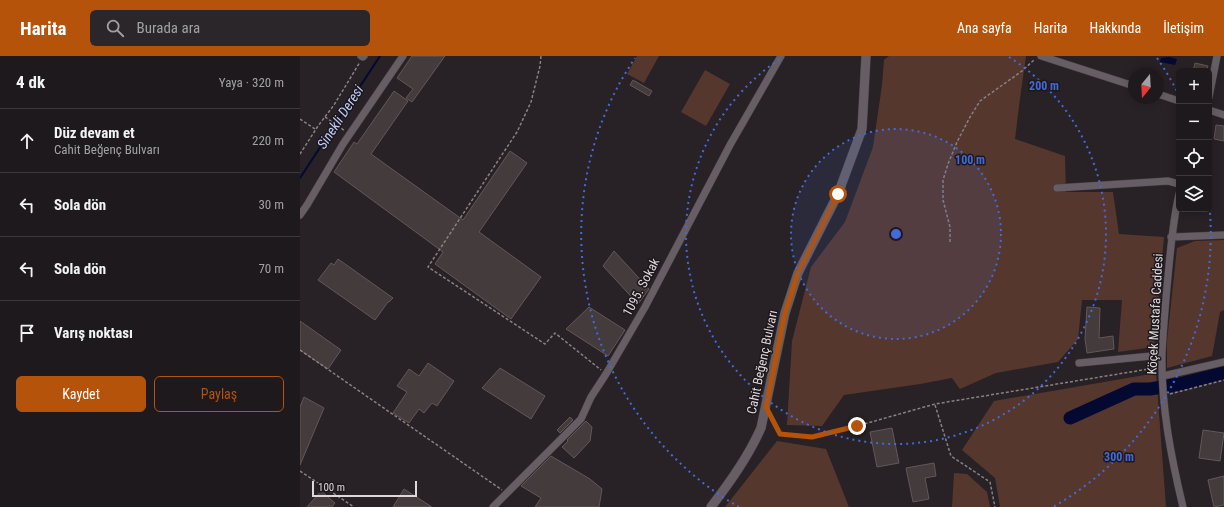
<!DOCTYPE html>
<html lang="tr">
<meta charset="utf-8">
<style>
body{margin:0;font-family:"Roboto Condensed",sans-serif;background:#2b2629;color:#f1f3f6}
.controls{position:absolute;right:12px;top:12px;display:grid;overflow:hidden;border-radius:6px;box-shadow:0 2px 10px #0003}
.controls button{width:36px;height:36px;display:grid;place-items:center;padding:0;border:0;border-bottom:1px solid #3c383b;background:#1e191c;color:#f1f3f6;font:20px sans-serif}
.compass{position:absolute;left:828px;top:12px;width:36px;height:36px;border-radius:50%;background:#1e191c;box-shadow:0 2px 10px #0003;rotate:198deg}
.scale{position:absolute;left:12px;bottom:10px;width:105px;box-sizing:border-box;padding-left:4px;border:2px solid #ddd8dc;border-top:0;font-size:11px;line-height:14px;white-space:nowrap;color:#ddd8dc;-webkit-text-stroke:3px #1e181d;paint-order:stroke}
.stop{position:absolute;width:12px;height:12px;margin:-9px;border:3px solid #b45309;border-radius:50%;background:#fff}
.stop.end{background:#b45309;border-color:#fff;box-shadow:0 1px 4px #0008}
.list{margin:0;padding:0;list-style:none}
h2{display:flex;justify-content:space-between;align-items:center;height:52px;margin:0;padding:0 16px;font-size:17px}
h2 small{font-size:13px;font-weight:400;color:#a1a0a3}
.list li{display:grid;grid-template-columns:26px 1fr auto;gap:12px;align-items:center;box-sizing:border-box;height:64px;padding:0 16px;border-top:1px solid #3c383b}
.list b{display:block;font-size:15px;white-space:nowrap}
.list p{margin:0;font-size:13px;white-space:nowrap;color:#a1a0a3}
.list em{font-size:13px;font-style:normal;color:#a1a0a3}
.actions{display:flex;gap:8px;padding:12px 16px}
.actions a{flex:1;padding:9px 0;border:1px solid #b45309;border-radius:6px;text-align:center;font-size:14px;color:#b45309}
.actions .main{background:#b45309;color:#fff}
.icon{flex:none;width:22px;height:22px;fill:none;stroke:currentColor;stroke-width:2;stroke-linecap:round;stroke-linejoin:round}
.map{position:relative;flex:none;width:924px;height:451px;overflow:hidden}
header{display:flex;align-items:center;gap:24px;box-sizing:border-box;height:56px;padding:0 20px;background:#b45309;color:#fff}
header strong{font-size:19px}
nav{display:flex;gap:22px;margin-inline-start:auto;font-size:14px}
.search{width:280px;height:36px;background:#2b2629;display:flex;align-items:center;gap:10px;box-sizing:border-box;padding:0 14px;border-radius:6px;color:#a1a0a3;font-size:15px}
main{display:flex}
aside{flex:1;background:#1e191c}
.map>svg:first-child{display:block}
.green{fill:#56372d}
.water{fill:#040931}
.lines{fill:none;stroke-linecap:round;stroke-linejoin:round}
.stream{stroke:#040931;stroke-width:2}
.river{stroke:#040931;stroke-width:13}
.building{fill:#443b3c;stroke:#625759}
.street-casing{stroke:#413c40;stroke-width:8}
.secondary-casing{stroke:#413c40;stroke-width:10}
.path{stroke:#878185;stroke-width:1.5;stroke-dasharray:3 2;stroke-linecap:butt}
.street{stroke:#665e64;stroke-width:7}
.secondary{stroke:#665e64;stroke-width:9}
.route{stroke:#b45309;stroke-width:5}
.ring{fill:none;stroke:#436ad9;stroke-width:2;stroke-dasharray:2 4}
.labels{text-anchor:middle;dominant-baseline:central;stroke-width:3;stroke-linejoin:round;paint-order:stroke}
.street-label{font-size:13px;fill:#ddd8dc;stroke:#1e181d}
.water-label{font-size:14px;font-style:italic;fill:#bdcefb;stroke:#1e181d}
.centre{fill:#436ad9;stroke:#1e181d;stroke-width:2}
.ring-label{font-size:12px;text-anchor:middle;font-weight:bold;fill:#436ad9;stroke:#1e181d;stroke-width:3;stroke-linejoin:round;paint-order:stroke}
</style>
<header>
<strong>Harita</strong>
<div class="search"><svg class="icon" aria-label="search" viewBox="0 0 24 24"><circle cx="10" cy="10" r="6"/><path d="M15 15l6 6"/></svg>Burada ara</div>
<nav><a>Ana sayfa</a><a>Harita</a><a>Hakkında</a><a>İletişim</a></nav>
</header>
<main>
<aside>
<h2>4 dk<small>Yaya · 320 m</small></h2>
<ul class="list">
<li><svg class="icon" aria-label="ahead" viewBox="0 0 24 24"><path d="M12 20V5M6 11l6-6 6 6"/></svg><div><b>Düz devam et</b><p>Cahit Beğenç Bulvarı</p></div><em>220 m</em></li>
<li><svg class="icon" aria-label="left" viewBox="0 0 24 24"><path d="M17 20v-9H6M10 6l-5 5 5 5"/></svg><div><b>Sola dön</b></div><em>30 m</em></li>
<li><svg class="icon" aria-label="left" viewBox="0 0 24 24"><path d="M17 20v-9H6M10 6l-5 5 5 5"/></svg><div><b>Sola dön</b></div><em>70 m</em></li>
<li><svg class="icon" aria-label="arrive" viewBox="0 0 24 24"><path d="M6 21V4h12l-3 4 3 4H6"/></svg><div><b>Varış noktası</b></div></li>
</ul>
<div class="actions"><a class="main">Kaydet</a><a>Paylaş</a></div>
</aside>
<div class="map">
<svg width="924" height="451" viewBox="0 0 924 451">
<rect width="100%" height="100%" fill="#282126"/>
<path class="green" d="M337,0H359L344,27L327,18Z
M589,0H726L719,50L715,83L765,100L766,136H813L819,178L864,181L854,291L818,296L822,244H782L778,283L758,306L696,317L660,333L652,322L620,328L544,339L522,370L487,369L492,285L511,211L545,166L573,91L582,29L584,4Z
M405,14L430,28L406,70L381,56Z
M924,184V254L920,256L912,300L867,312V285L877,192L895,185Z
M856,317L866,451H700L695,422L662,394L694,345Z
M477,385L526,393L549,451H425Z
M654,417L667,418L687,436L690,451H652Z"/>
<path class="water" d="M869,1L877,3L875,9L860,6L861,2Z"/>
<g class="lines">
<path class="stream" d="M0,122L55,38L80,0"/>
<path class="river" d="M770,362L834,333H850L880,328L924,317"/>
</g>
<path class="building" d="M112,0H145L112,46L106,42L113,33L97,22Z
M895,7L908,10L906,15H893Z
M333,24L352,35L349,40L330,29Z
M94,35L108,45L71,98L163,164L210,95L227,107L179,176L241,221L211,263L135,208L143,196L34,116L54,86L57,88Z
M916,69L924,70V85L914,83Z
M314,195L349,233L338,248L303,210Z
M38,203L93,242L89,246H88L75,264L18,224L31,207L34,209Z
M289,251L325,274L308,300L266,273Z
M787,251L800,252L799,282L813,280L814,293L787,297L785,283Z
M0,265L41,294L28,313L0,294Z
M128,307L154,325L137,350L132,347L124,357L119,353L109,367L93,357L107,336L97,330L109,313L119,320Z
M200,312L245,340L231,363L182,332Z
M4,341L24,352L0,409V351Z
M270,361L273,364L260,377L257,374Z
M286,365L292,371L290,385L274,402L262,391L268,385L267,384Z
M592,372L599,407L577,411L570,376Z
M903,374L924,377L920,405L899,402Z
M251,400L290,423L302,433L299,451H235L241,442L221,430Z
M634,407L636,420L625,422L629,443L613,446L606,412Z
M924,420V449L914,451L908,424Z
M104,433L132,451H93Z
M21,435L35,447L32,451H7Z"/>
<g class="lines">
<defs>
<path id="street" d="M61,0L63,1L64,0
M741,0L834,30
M858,38L879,45
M909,41L917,0
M909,54L924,59
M757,132L868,125L879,128
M879,138C872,169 870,200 867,231C865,254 863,276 862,298C861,350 871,401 883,451
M0,159L7,149L43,88L103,0
M871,181L924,179
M779,307L862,299
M863,320L924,306
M193,451L281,363L291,341L306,318L345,251L430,89L481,0"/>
<path id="secondary" d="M411,451C430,426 448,401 461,372L485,257L498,217L538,138L562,73L566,0"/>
</defs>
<use href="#street" class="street-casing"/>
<use href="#secondary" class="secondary-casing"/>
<path class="path" d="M241,0L240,10L231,46L217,76L128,211L245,288L255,277L301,314
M25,61L45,75
M0,63L15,73
M0,98L18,70L34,49L60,6
M650,186V171L643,144V124L648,108L657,86L670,61L680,45L722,15L735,3
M0,294L202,434
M870,338L924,324
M635,349L651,400L690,426L695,451
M472,362L480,379L512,381L557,370L635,348L855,312
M0,415L54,451"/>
<use href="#street" class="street"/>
<use href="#secondary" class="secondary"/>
</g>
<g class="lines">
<path class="route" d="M538,138L498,217L485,257L466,351L480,378L512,381L557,370"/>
</g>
<circle cx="596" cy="178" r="105" fill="#436ad9" fill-opacity=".12"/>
<g class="ring">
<circle cx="596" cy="178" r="105"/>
<path d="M709 1A210 210 0 1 1 483 1"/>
<path d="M439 451A315 315 0 0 1 335 2M857 2A315 315 0 0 1 878 37M909 145A315 315 0 0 1 753 451"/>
</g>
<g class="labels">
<g class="street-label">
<text transform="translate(341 231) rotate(-62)">1095. Sokak</text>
<text transform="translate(855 258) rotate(-87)">Köçek Mustafa Caddesi</text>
<text transform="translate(462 306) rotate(-78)">Cahit Beğenç Bulvarı</text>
</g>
<g class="water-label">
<text transform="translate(40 61) rotate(-57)">Sinekli Deresi</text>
</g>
</g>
<circle cx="596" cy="178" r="6" class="centre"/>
<g class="ring-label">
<text x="744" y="34">200 m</text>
<text x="670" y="108">100 m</text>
<text x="819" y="405">300 m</text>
</g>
</svg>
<div class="controls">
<button>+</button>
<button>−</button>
<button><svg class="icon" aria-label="locate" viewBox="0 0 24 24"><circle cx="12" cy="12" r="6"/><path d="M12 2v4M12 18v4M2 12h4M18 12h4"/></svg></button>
<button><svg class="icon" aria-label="layers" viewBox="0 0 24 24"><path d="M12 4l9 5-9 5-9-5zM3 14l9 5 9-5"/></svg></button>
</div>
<svg class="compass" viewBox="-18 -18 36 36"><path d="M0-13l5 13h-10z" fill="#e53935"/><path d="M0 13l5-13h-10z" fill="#a1a0a3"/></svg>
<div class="scale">100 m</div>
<div class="stop" style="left:538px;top:138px"></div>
<div class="stop end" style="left:557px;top:370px"></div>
</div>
</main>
